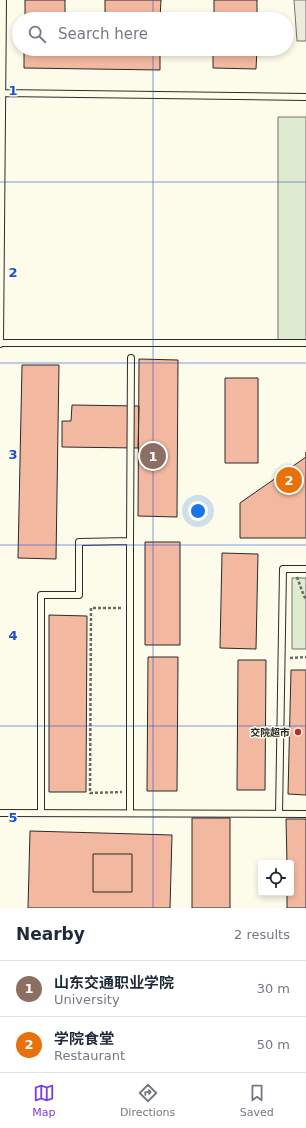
<!DOCTYPE html>
<meta charset="utf-8">
<style>
body{margin:0;font-family:"DejaVu Sans","Noto Sans SC",sans-serif;background:#f2f2f3;color:#1f2937}
.controls{position:absolute;right:12px;bottom:12px;display:grid;overflow:hidden;border-radius:4px;box-shadow:0 2px 6px #0003}
.controls button{width:36px;height:36px;display:grid;place-items:center;padding:0;border:0;border-bottom:1px solid #e0e1e3;background:#fff;color:#1f2937;font:20px sans-serif}
.you{position:absolute;left:198px;top:511px;width:14px;height:14px;margin:-10px;border:3px solid #fff;border-radius:50%;background:#1a73e8;box-shadow:0 0 0 6px #1a73e833}
.badge{display:grid;place-items:center;width:26px;height:26px;border-radius:50%;background:#7c3aed;color:#fff;font-size:13px;font-weight:700}
.pin{position:absolute;translate:-50% -50%;border:2px solid #fff;box-shadow:0 1px 4px #0006}
.list{margin:0;padding:0;list-style:none}
h2{display:flex;justify-content:space-between;align-items:center;height:52px;margin:0;padding:0 16px;font-size:17px}
h2 small{font-size:13px;font-weight:400;color:#747a83}
.list li{display:grid;grid-template-columns:26px 1fr auto;gap:12px;align-items:center;box-sizing:border-box;height:56px;padding:0 16px;border-top:1px solid #e0e1e3}
.list b{display:block;font-size:15px;white-space:nowrap}
.list p{margin:0;font-size:13px;white-space:nowrap;color:#747a83}
.list em{font-size:13px;font-style:normal;color:#747a83}
.icon{flex:none;width:22px;height:22px;fill:none;stroke:currentColor;stroke-width:2;stroke-linecap:round;stroke-linejoin:round}
.map{position:relative;flex:none;width:306px;height:908px;overflow:hidden}
.search{position:absolute;background:#fff;box-shadow:0 2px 6px #0003;left:12px;right:12px;top:12px;height:44px;display:flex;align-items:center;gap:10px;box-sizing:border-box;padding:0 14px;border-radius:22px;color:#747a83;font-size:15px}
.sheet{height:164px;background:#fff}
nav{display:flex;justify-content:space-around;align-items:center;box-sizing:border-box;height:56px;border-top:1px solid #e0e1e3;background:#fff;font-size:11px;color:#747a83}
nav a{display:grid;justify-items:center;gap:2px}
nav .on{color:#7c3aed}
.map>svg:first-child{display:block}
.green{fill:#deebd1;stroke:#74746e}
.parking{fill:#eceadb;stroke:#74746e}
.building{fill:#f2b8a0;stroke:#2b2b2b}
.lines{fill:none;stroke-linecap:round;stroke-linejoin:round}
.service-casing{stroke:#2b2b2b;stroke-width:8}
.path{stroke:#6a6964;stroke-width:2.5;stroke-dasharray:3 2;stroke-linecap:butt}
.service{stroke:#fdfbea;stroke-width:6}
.grid{fill:none;stroke:#1d4ed8;stroke-width:1;stroke-opacity:0.55}
.poi-dot{fill:#c62828;stroke:#fdfbea;stroke-width:1.5}
.labels{text-anchor:middle;dominant-baseline:central;stroke-width:3;stroke-linejoin:round;paint-order:stroke}
.poi-label{font-size:10px;font-weight:bold;fill:#2b2b2b;stroke:#fdfbea;text-anchor:end}
.grid-label{font-size:13px;text-anchor:middle;font-weight:bold;fill:#1d4ed8;stroke:#fdfbea;stroke-width:3;stroke-linejoin:round;paint-order:stroke}
</style>
<div class="map">
<svg width="306" height="908" viewBox="0 0 306 908">
<rect width="100%" height="100%" fill="#fdfbea"/>
<path class="green" d="M278,117H306V343L278,344Z
M292,578H306V649H292Z"/>
<path class="parking" d="M294,0H306V41H297Z"/>
<path class="building" d="M25,0H65V19H98H25Z
M105,0H161L160,19H105Z
M214,0H257V19H214Z
M24,49H160V70L24,68Z
M213,49H257L256,69L213,68Z
M139,359L178,360L177,517L138,516Z
M22,365H59L56,559L18,558Z
M225,378H258V463H225Z
M72,405L139,406L138,448L62,447V421H71Z
M306,452V538H240V503L306,457Z
M145,542H180V645H145Z
M222,553L258,554L256,649L220,648Z
M49,615L87,616L86,792H49Z
M148,657H178L177,791H147Z
M238,660H266L265,790H237Z
M291,670H306V795L288,794Z
M192,818H230V908H192Z
M286,819H306V908H287V893H291V863H287Z
M30,831L172,835L170,908H28Z
M93,854H132V892H93Z"/>
<g class="lines">
<defs>
<path id="service" d="M2,93L306,97
M0,343H306
M0,344L3,0
M0,813L306,814
M41,813V595H79V542L130,541
M130,813V541L131,358
M279,814L283,569H306"/>
</defs>
<use href="#service" class="service-casing"/>
<path class="path" d="M297,577L304,596L306,599
M121,608H91L90,793L122,792
M290,658L306,657"/>
<use href="#service" class="service"/>
</g>
<path class="grid" d="M153,0V19M153,49V908M0,182H306M0,363H306M0,545H306M0,726H306"/>
<circle class="poi-dot" cx="298" cy="732" r="4"/>
<g class="labels">
<g class="poi-label">
<text x="290" y="732">交院超市</text>
</g>
</g>
<g class="grid-label">
<text x="13" y="95">1</text>
<text x="13" y="277">2</text>
<text x="13" y="459">3</text>
<text x="13" y="640">4</text>
<text x="13" y="822">5</text>
</g>
</svg>
<div class="controls">
<button><svg class="icon" aria-label="locate" viewBox="0 0 24 24"><circle cx="12" cy="12" r="6"/><path d="M12 2v4M12 18v4M2 12h4M18 12h4"/></svg></button>
</div>
<div class="you"></div>
<div class="pin badge" style="left:153px;top:456px;background:#8d6e63">1</div>
<div class="pin badge" style="left:289px;top:480px;background:#e8710a">2</div>
<div class="search"><svg class="icon" aria-label="search" viewBox="0 0 24 24"><circle cx="10" cy="10" r="6"/><path d="M15 15l6 6"/></svg>Search here</div>
</div>
<section class="sheet">
<h2>Nearby<small>2 results</small></h2>
<ul class="list">
<li><span class="badge" style="background:#8d6e63">1</span><div><b>山东交通职业学院</b><p>University</p></div><em>30 m</em></li>
<li><span class="badge" style="background:#e8710a">2</span><div><b>学院食堂</b><p>Restaurant</p></div><em>50 m</em></li>
</ul>
</section>
<nav>
<a class="on"><svg class="icon" aria-label="map" viewBox="0 0 24 24"><path d="M3 6l6-2 6 2 6-2v14l-6 2-6-2-6 2zM9 4v14M15 6v14"/></svg>Map</a>
<a><svg class="icon" aria-label="directions" viewBox="0 0 24 24"><path d="M12 3l9 9-9 9-9-9zM9 14v-3h6M13 9l2 2-2 2"/></svg>Directions</a>
<a><svg class="icon" aria-label="saved" viewBox="0 0 24 24"><path d="M7 4h10v16l-5-4-5 4z"/></svg>Saved</a>
</nav>
